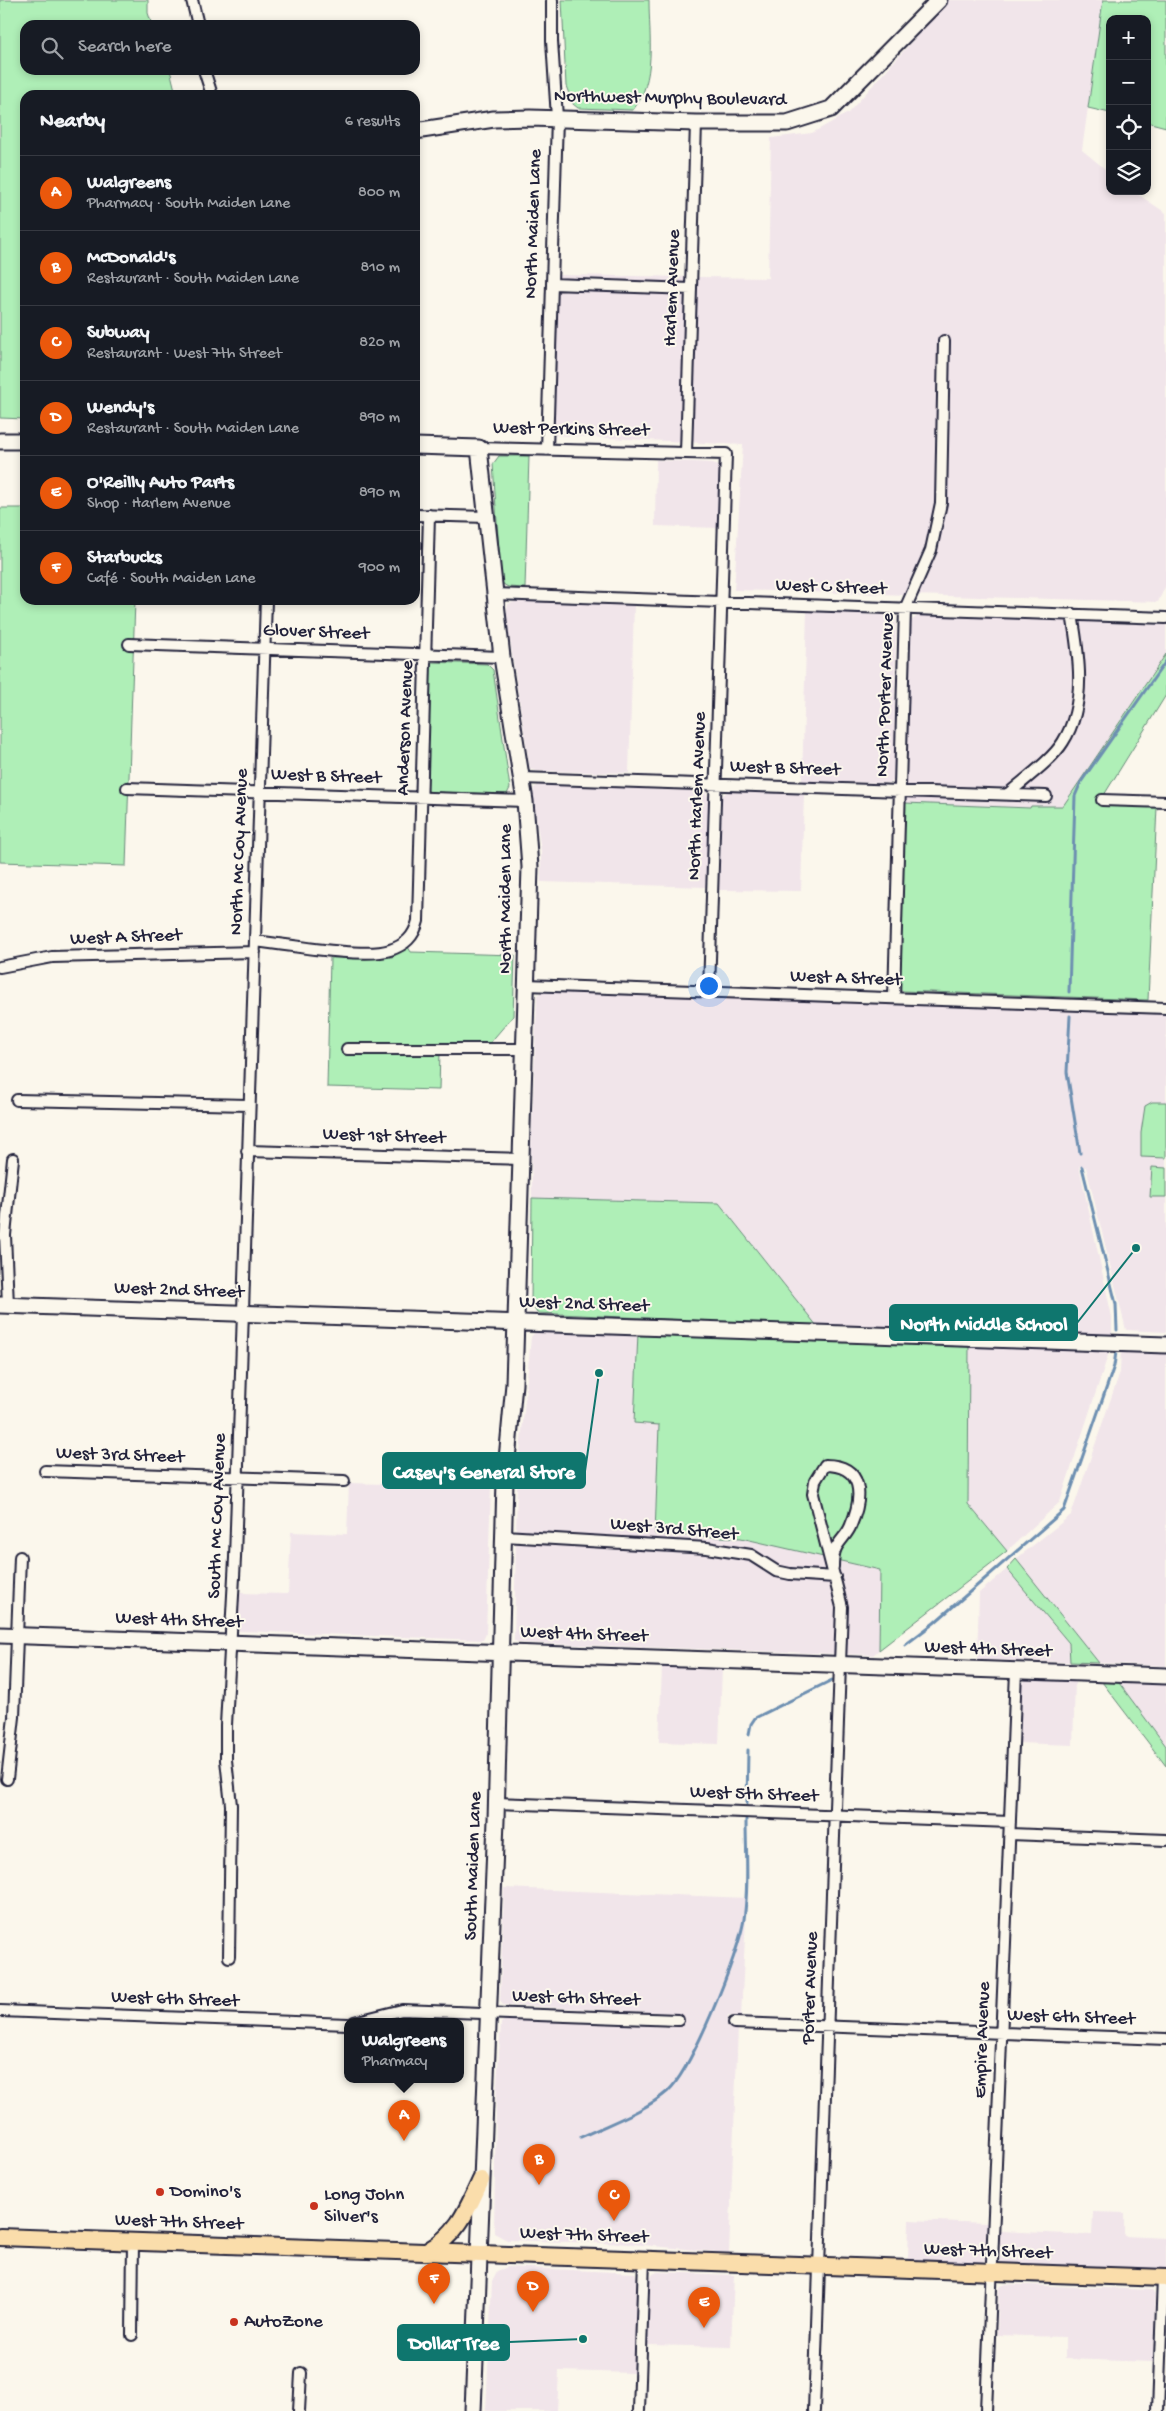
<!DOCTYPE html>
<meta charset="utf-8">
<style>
body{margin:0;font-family:"Gochi Hand",sans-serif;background:#20242c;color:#f1f3f6}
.controls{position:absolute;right:15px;top:15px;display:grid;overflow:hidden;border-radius:10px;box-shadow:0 2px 8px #0003}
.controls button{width:45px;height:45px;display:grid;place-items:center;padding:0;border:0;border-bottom:1px solid #363941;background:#171b24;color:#f1f3f6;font:25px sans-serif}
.you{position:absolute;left:708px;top:985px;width:18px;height:18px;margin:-12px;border:4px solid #fff;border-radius:50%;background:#1a73e8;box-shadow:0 0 0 8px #1a73e833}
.badge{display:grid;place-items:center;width:32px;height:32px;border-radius:50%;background:#ea580c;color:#fff;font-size:16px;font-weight:700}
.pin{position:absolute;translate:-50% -41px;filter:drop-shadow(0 1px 2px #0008)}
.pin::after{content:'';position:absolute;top:26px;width:18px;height:15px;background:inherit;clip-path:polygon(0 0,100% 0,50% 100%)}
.popup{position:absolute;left:344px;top:2018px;width:120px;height:65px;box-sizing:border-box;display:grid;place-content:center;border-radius:10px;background:#171b24;filter:drop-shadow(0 1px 4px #0005);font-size:16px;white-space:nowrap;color:#9ea1a6}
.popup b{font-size:19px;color:#f1f3f6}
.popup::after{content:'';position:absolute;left:50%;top:100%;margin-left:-10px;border:10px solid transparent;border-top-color:#171b24}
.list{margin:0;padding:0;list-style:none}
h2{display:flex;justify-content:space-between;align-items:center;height:65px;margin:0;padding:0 20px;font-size:21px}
h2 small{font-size:16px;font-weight:400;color:#9ea1a6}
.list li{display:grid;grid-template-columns:32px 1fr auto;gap:15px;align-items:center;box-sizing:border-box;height:75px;padding:0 20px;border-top:1px solid #363941}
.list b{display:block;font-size:19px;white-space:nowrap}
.list p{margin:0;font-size:16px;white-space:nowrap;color:#9ea1a6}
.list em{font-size:16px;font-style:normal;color:#9ea1a6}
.icon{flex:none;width:28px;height:28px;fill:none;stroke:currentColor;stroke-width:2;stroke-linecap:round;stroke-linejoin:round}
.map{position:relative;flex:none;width:1166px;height:2411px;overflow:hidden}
.search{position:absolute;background:#171b24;box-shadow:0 2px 8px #0003;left:20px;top:20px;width:400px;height:55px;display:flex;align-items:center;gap:12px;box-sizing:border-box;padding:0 18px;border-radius:15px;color:#9ea1a6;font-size:19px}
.panel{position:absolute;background:#171b24;box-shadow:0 2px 8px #0003;left:20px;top:90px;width:400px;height:515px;border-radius:15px}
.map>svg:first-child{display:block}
.built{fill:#f1e5ea}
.green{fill:#afefb7;stroke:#688879}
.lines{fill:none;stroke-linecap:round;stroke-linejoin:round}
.stream{stroke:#6d8fb1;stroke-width:3}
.street-casing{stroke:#22223b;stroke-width:14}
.secondary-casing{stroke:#22223b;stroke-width:19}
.primary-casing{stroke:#22223b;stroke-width:20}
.street{stroke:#fbf7ec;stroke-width:10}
.secondary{stroke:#fbf7ec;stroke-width:15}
.primary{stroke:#faddab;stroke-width:16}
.poi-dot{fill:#c8321e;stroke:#fbf7ec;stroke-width:2}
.labels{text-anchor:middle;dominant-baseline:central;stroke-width:4;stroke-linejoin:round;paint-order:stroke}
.street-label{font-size:19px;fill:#22223b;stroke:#fbf7ec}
.poi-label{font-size:19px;fill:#22223b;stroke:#fbf7ec;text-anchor:start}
.leader{fill:none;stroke:#0f766e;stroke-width:2}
.callout-dot{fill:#0f766e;stroke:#fbf7ec;stroke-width:2}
.callout{fill:#0f766e;stroke:#0f766e;stroke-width:2}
.callout-label{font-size:20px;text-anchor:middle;font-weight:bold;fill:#fff}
</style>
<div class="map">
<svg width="1166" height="2411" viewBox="0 0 1166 2411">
<rect width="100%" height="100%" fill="#fbf7ec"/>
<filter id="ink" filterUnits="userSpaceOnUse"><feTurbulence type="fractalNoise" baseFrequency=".02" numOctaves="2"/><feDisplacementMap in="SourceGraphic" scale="10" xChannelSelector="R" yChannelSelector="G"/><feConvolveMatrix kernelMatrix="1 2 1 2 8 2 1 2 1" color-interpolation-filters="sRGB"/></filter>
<g filter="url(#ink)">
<path class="built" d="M949,0H1103L1082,150L1110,173V191H1133L1166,213V585L1158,602L734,590L743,445L551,435L557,275L768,278L771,138L812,133L848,113Z
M656,460L713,463L719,466V528L655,526Z
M517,601L634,605L629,773L537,771L530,769L506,615L508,604Z
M807,611L896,616L894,778L891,783L802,781Z
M919,615L1166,625V654L1063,806H1031V808L905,803L911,621Z
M539,785L705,791L709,799L706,887L541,882V852L533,795L534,788Z
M728,791L804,794L801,891L719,890L722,796Z
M542,992L1166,1014V1332L1126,1330L1086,1167L1079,1166L1112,1317V1336L817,1326L719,1203L532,1198L531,1148L537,1002V995Z
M535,1332L638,1333L634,1423L659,1424L655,1534L741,1538L881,1570L879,1650L873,1655L521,1643L514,1641L517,1484L531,1337Z
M969,1344L1110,1349L1060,1502L1007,1551L968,1504Z
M1121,1350L1166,1352V1666L1099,1663L1016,1559L1071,1515L1120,1372Z
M349,1483L491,1487L486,1634L483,1640L239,1631L238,1593L288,1594L291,1532L347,1534Z
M1007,1569L1069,1643L1070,1662L977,1660L979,1593Z
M662,1667L722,1669L719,1744L659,1742Z
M1026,1680L1075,1681L1073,1745L1018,1743L1020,1684Z
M1119,1683L1166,1684V1746Z
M504,1888L747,1898L741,2016H728L727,2027L738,2028L729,2253L631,2244L507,2240L494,2233L496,2099L501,2023L506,2020L673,2027L674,2013L503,2005L500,2000Z
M1093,2212L1124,2213V2236L1166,2238V2269L1006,2264L1000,2261V2231L1092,2235Z
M909,2220L987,2223L985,2260L980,2263L908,2260Z
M508,2267L635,2273L638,2282L634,2373L559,2371L557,2411H486L492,2281L497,2271Z
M658,2272L734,2275L731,2347L648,2345L650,2279L653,2274Z
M1006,2284L1152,2290L1155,2294L1153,2362L1065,2359V2337L997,2335L999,2290L1001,2286Z"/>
<path class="green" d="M0,0H148V13L152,25H25V70H170L176,94L25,95V419L0,418Z
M562,0H649C649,37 657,80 633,110L578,108L573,104L566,86Z
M1103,0H1166V127L1147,122V19H1110V113L1088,108Z
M499,456H529L525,588L508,587L503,584L501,580L493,464Z
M0,508H25V600H135L126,866L0,862Z
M1166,654V695L1104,795L1100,806L1157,807L1148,1000L903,991L900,989L905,803L1030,808L1031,806H1063Z
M429,662L487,664L493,670L510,788L507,794L427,792Z
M408,947L411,952L515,955L513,1016L489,1044L440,1051L439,1090L327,1087L330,958L392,957Z
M1152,1102H1166V1158L1141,1157V1133L1145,1106Z
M1152,1167L1166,1168V1197H1150Z
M532,1198L719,1203L817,1326L537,1313L531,1304Z
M638,1333L969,1344L968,1504L1007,1551L879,1650L880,1570L741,1538L655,1534L659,1425L634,1423Z
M1016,1559L1099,1663L1070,1662L1069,1643L1007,1569Z
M1102,1682L1119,1683L1166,1746V1766Z"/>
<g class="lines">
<path class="stream" d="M1069,992L1075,796L1081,782L1166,661
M1070,1016L1067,1072L1080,1153
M1082,1167L1116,1304L1117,1330
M905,1645L934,1623L1064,1510L1114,1366L1116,1352
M749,1734L751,1724L755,1718L832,1680
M747,1804L748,1750
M581,2137C610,2123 644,2112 668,2091C692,2069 739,1953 744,1919C749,1887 746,1852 746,1820"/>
<defs>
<path id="street" d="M192,0L198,25
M204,70L212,95
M552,284L691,289
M479,448L726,454L709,991
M547,450L557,118L552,41V0
M686,453L696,123
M415,515L487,517
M495,594L1166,618
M129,644L502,657
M522,778L1046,796
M127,788L525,801
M1008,794C1025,779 1052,760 1063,742C1087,704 1079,655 1072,614
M1102,800L1166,802
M255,941C284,944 365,959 390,950C405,945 414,937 418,921L429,515
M0,967L52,957L255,952
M526,985L1166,1008
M894,998L905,609L931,550L941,503L944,341
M347,1049H524
M17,1100L249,1105
M247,1151L521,1159
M8,1305L5,1235L13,1159
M45,1471L344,1481
M504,1536L707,1548L751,1555L776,1571L790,1574L835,1577
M7,1779L14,1717L20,1557
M497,1803L1010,1822
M1010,1834L1166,1840
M229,1957L231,1805L226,1760V1725L235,1558L266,600
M0,2011L348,2024
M354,2022L402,2010L678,2020
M734,2023L1166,2039
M132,2335L133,2241
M299,2411L301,2373
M639,2411L644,2259
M814,2411L842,1607L813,1494L815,1481L825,1465C864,1465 863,1497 851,1525C848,1534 840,1540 836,1548C833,1554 833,1561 833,1567
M986,2411L1016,1671
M1158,2411L1163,2278"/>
<path id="secondary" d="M415,131L494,119L530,118L696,123H787L831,109L939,0
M0,441H25
M415,446L479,448L502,657L525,801L530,867L514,1384L505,1481L496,1820L473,2411
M0,1305L1166,1345
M0,1635L1166,1676"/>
<path id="primary" d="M0,2237L1166,2278
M428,2251C459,2233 467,2210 481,2180"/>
</defs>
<use href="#street" class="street-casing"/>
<use href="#secondary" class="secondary-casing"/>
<use href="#primary" class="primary-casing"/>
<use href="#street" class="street"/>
<use href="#secondary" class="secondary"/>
<use href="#primary" class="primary"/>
</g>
</g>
<g class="poi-dot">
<circle cx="160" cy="2192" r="5"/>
<circle cx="314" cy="2206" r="5"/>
<circle cx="234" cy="2322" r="5"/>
</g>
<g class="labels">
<g class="street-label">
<text transform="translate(670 99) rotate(1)">Northwest Murphy Boulevard</text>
<text transform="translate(534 224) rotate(-88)">North Maiden Lane</text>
<text transform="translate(673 288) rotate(-88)">Harlem Avenue</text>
<text transform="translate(571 430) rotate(1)">West Perkins Street</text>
<text transform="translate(831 588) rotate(2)">West C Street</text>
<text transform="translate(316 633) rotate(2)">Glover Street</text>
<text transform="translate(886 695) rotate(-88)">North Porter Avenue</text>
<text transform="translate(406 728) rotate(-88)">Anderson Avenue</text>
<text transform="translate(785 769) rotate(2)">West B Street</text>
<text transform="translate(326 777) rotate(2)">West B Street</text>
<text transform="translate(698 796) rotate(-88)">North Harlem Avenue</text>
<text transform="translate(240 852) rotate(-88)">North Mc Coy Avenue</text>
<text transform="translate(506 899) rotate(-90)">North Maiden Lane</text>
<text transform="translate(126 938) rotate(-2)">West A Street</text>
<text transform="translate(846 979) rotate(2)">West A Street</text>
<text transform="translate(384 1137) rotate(2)">West 1st Street</text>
<text transform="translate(179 1291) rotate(2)">West 2nd Street</text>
<text transform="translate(584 1305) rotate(2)">West 2nd Street</text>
<text transform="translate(120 1456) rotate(2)">West 3rd Street</text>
<text transform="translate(218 1516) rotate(-88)">South Mc Coy Avenue</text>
<text transform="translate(674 1530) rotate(5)">West 3rd Street</text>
<text transform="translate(179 1621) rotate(2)">West 4th Street</text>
<text transform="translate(584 1635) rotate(2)">West 4th Street</text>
<text transform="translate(988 1650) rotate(2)">West 4th Street</text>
<text transform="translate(754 1795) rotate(2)">West 5th Street</text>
<text transform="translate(474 1866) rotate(-88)">South Maiden Lane</text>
<text transform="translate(811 1988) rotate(-88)">Porter Avenue</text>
<text transform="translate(576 1999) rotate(2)">West 6th Street</text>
<text transform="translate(175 2000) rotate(2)">West 6th Street</text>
<text transform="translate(1071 2018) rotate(2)">West 6th Street</text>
<text transform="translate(983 2040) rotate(-88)">Empire Avenue</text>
<text transform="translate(179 2223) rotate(2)">West 7th Street</text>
<text transform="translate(584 2236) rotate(2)">West 7th Street</text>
<text transform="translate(988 2252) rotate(2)">West 7th Street</text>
</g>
<g class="poi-label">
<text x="170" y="2192">Domino's</text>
<text x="324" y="2195">Long John<tspan x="324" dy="22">Silver's</tspan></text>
<text x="244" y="2322">AutoZone</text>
</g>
</g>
<path class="leader" d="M1136 1248L1077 1323M599 1373L585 1471M583 2339L509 2342"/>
<g class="callout-dot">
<circle cx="1136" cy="1248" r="5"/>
<circle cx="599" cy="1373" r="5"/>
<circle cx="583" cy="2339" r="5"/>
</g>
<g class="callout">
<rect x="890" y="1305" width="187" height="35" rx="5"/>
<rect x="383" y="1453" width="202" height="35" rx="5"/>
<rect x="398" y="2325" width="111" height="35" rx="5"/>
</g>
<g class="callout-label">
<text x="984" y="1330">North Middle School</text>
<text x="484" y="1478">Casey's General Store</text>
<text x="454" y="2349">Dollar Tree</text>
</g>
</svg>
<div class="controls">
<button>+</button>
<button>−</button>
<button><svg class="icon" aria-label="locate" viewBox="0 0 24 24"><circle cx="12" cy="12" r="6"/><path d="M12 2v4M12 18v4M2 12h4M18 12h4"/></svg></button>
<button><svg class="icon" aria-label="layers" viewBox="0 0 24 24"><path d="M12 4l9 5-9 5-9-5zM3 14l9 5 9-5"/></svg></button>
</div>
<div class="you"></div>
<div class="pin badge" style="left:404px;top:2141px">A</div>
<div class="popup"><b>Walgreens</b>Pharmacy</div>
<div class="pin badge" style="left:539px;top:2185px">B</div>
<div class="pin badge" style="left:614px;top:2221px">C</div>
<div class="pin badge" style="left:533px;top:2312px">D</div>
<div class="pin badge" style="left:704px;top:2328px">E</div>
<div class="pin badge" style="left:434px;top:2304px">F</div>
<div class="search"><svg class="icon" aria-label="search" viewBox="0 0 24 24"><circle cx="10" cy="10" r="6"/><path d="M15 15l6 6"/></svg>Search here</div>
<section class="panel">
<h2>Nearby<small>6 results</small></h2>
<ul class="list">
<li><span class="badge">A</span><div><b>Walgreens</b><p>Pharmacy · South Maiden Lane</p></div><em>800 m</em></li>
<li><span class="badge">B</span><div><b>McDonald's</b><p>Restaurant · South Maiden Lane</p></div><em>810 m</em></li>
<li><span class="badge">C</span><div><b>Subway</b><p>Restaurant · West 7th Street</p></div><em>820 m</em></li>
<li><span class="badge">D</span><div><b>Wendy's</b><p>Restaurant · South Maiden Lane</p></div><em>890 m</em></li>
<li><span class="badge">E</span><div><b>O'Reilly Auto Parts</b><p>Shop · Harlem Avenue</p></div><em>890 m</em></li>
<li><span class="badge">F</span><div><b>Starbucks</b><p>Café · South Maiden Lane</p></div><em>900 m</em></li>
</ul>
</section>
</div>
